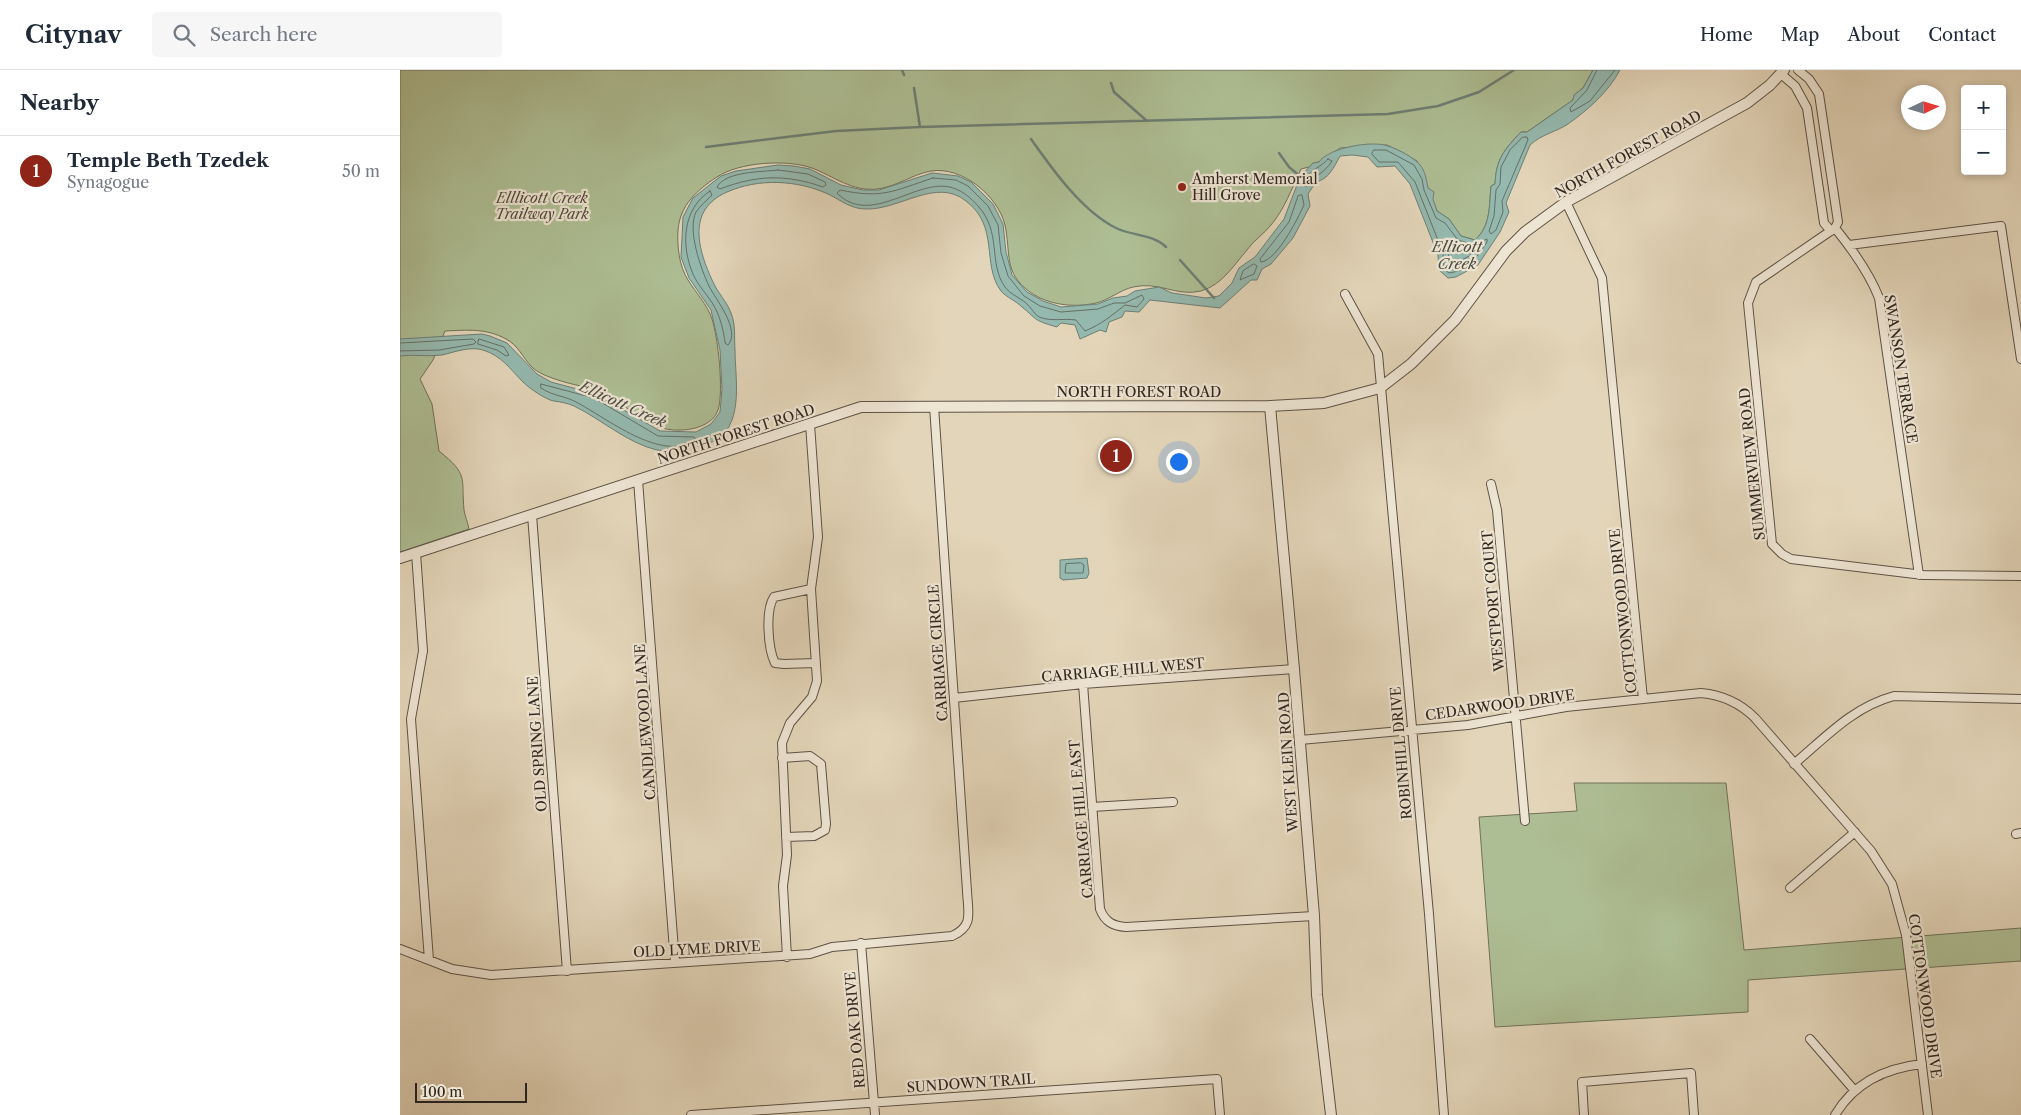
<!DOCTYPE html>
<meta charset="utf-8">
<style>
body{margin:0;font-family:"Libre Caslon Text",serif;background:#f6f6f7;color:#1f2937}
.controls{position:absolute;right:15px;top:15px;display:grid;overflow:hidden;border-radius:5px;box-shadow:0 2px 8px #0003}
.controls button{width:45px;height:45px;display:grid;place-items:center;padding:0;border:0;border-bottom:1px solid #e0e1e3;background:#fff;color:#1f2937;font:25px sans-serif}
.compass{position:absolute;left:1501px;top:15px;width:45px;height:45px;border-radius:50%;background:#fff;box-shadow:0 2px 8px #0003;rotate:86deg}
.scale{position:absolute;left:15px;bottom:12px;width:112px;box-sizing:border-box;padding-left:5px;border:2px solid #32271f;border-top:0;font-size:14px;line-height:18px;white-space:nowrap;color:#32271f;-webkit-text-stroke:4px #ede4d2;paint-order:stroke}
.you{position:absolute;left:778px;top:391px;width:18px;height:18px;margin:-12px;border:4px solid #fff;border-radius:50%;background:#1a73e8;box-shadow:0 0 0 8px #1a73e833}
.badge{display:grid;place-items:center;width:32px;height:32px;border-radius:50%;background:#8f2418;color:#fff;font-size:16px;font-weight:700}
.pin{position:absolute;translate:-50% -50%;border:2px solid #fff;box-shadow:0 1px 5px #0006}
.list{margin:0;padding:0;list-style:none}
h2{display:flex;justify-content:space-between;align-items:center;height:65px;margin:0;padding:0 20px;font-size:21px}
h2 small{font-size:16px;font-weight:400;color:#747a83}
.list li{display:grid;grid-template-columns:32px 1fr auto;gap:15px;align-items:center;box-sizing:border-box;height:70px;padding:0 20px;border-top:1px solid #e0e1e3}
.list b{display:block;font-size:19px;white-space:nowrap}
.list p{margin:0;font-size:16px;white-space:nowrap;color:#747a83}
.list em{font-size:16px;font-style:normal;color:#747a83}
.icon{flex:none;width:28px;height:28px;fill:none;stroke:currentColor;stroke-width:2;stroke-linecap:round;stroke-linejoin:round}
.map{position:relative;flex:none;width:1621px;height:1045px;overflow:hidden}
header{display:flex;align-items:center;gap:30px;box-sizing:border-box;height:70px;padding:0 25px;background:#fff;border-bottom:1px solid #e0e1e3}
header strong{font-size:24px}
nav{display:flex;gap:28px;margin-inline-start:auto;font-size:18px}
.search{width:350px;height:45px;background:#f6f6f7;display:flex;align-items:center;gap:12px;box-sizing:border-box;padding:0 18px;border-radius:5px;color:#747a83;font-size:19px}
main{display:flex}
aside{flex:1;background:#fff}
.map>svg:first-child{display:block}
.green{fill:#aebe94;stroke:#70725a}
.water{fill:#95b9af;stroke:#6d7f75}
.lines{fill:none;stroke-linecap:round;stroke-linejoin:round}
.shore{stroke:#647067;stroke-width:1}
.stream{stroke:#6d7f75;stroke-width:2.5}
.minor-casing{stroke:#5e5246;stroke-width:10}
.tertiary-casing{stroke:#5e5246;stroke-width:12}
.minor{stroke:#ede4d2;stroke-width:8}
.tertiary{stroke:#ede4d2;stroke-width:10}
.poi-dot{fill:#8f2418;stroke:#ede4d2;stroke-width:2}
.labels{text-anchor:middle;dominant-baseline:central;stroke-width:4.5;stroke-linejoin:round;paint-order:stroke}
.street-label{font-size:14px;fill:#32271f;stroke:#ede4d2}
.poi-label{font-size:14px;fill:#32271f;stroke:#ede4d2;text-anchor:start}
.park-label{font-size:14px;font-style:italic;fill:#514d3c;stroke:#ede4d2}
.water-label{font-size:15px;font-style:italic;fill:#4b4c43;stroke:#ede4d2}
</style>
<header>
<strong>Citynav</strong>
<div class="search"><svg class="icon" aria-label="search" viewBox="0 0 24 24"><circle cx="10" cy="10" r="6"/><path d="M15 15l6 6"/></svg>Search here</div>
<nav><a>Home</a><a>Map</a><a>About</a><a>Contact</a></nav>
</header>
<main>
<aside>
<h2>Nearby<small></small></h2>
<ul class="list">
<li><span class="badge">1</span><div><b>Temple Beth Tzedek</b><p>Synagogue</p></div><em>50 m</em></li>
</ul>
</aside>
<div class="map">
<svg width="1621" height="1045" viewBox="0 0 1621 1045">
<rect width="100%" height="100%" fill="#e3d5b9"/>
<filter id="stains"><feTurbulence type="fractalNoise" baseFrequency=".004" numOctaves="4"/><feColorMatrix values="0 0 0 0 .2 0 0 0 0 .09 0 0 0 0 .02 0 0 0 .5 -.17"/></filter>
<radialGradient id="worn" r=".72"><stop offset=".6" stop-color="#630" stop-opacity="0"/><stop offset="1" stop-color="#630" stop-opacity=".3"/></radialGradient>
<path class="green" d="M0,0H1193L1183,18L1174,25L1173,30L1127,62H1121C1104,80 1096,89 1095,114L1091,116C1089,137 1091,155 1075,170L1061,166L1049,149L1037,141L1017,91L1003,83L987,75L940,78L919,92L913,93L909,97L901,99C892,118 884,140 871,155C864,164 854,170 847,180C834,195 822,215 801,221C777,227 759,211 733,217C720,220 709,230 696,233C674,238 648,235 630,222C603,203 611,182 605,155C598,126 562,96 531,101C513,104 496,117 477,119C453,122 433,106 412,98C387,89 339,92 317,107C297,120 280,135 278,160C277,176 279,196 288,210C296,223 307,234 312,249C318,267 324,322 318,340C311,360 279,363 262,358C252,356 245,350 237,344C221,334 203,325 186,317C174,315 141,307 132,297C123,288 118,275 106,269C86,258 67,260 45,261L33,290L20,309L32,334L39,381C69,405 61,407 64,440C65,446 68,453 69,459L0,482Z
M1174,713H1326L1344,880L1621,858V891L1348,910V942L1095,957L1079,747L1177,741Z"/>
<path class="water" d="M1193,0H1220C1209,21 1188,40 1168,54C1156,62 1142,64 1130,75L1106,133L1109,142L1100,162L1078,195L1056,207L1048,208L1039,200L1038,185L1010,114L995,96L977,97L968,87L952,85L940,86C934,97 929,109 916,112L908,124L910,136L893,168L871,194L862,199L857,210H851L820,238L750,230L739,242L725,241L722,247L709,252L706,262L700,260L680,269L675,255L661,253L657,257C633,250 639,251 622,237C616,231 606,227 601,221C581,194 600,157 566,131C536,107 500,140 466,139C451,139 442,131 428,124C397,110 359,108 327,122C286,140 298,180 313,212C318,223 327,232 331,243C336,255 334,267 335,280C335,307 344,350 318,369C312,373 300,375 293,377C282,380 268,382 257,380C227,373 201,349 174,336C167,333 161,332 154,331C146,330 129,318 123,312C110,299 102,286 83,280C70,276 55,282 42,285C28,287 14,284 0,286V269L82,264L90,266L107,273L137,304L151,312L196,324L260,361L296,362L311,354L320,342L322,319L320,280L311,240L289,208L281,187L283,147L293,128L321,106L336,101L378,95L394,96L410,99L441,115L463,120H479L532,103L558,106L571,112L593,134L603,154L606,182L612,205L627,222L643,231L661,237L698,234L713,228L727,226L735,221L759,217L772,223L806,228L819,226L832,213L839,198L855,187L884,149L900,107L913,93L919,92C928,78 972,70 988,76C997,79 1009,85 1016,91C1025,98 1026,108 1028,118L1034,122L1033,129L1037,141L1049,149L1061,166L1075,170C1091,156 1089,136 1091,116L1095,114C1096,89 1104,80 1121,62H1127L1173,30L1174,25L1183,18Z
M687,488L689,503L687,508L663,510L660,508V490Z"/>
<g class="lines">
<path class="shore" d="M1197,0L1187,20L1170,38L1171,42L1190,31L1215,0
M1123,67H1127L1128,70L1102,131L1103,142L1096,160L1091,164L1089,161L1094,146L1096,120L1100,114L1101,97L1110,80Z
M974,80H986L1014,95L1022,109L1024,120L1036,148L1045,153L1058,170L1074,175L1087,169V172C1078,186 1067,201 1049,203L1044,199L1043,183L1015,112L998,92H979L972,84Z
M928,89L932,91C924,104 914,105 907,116H904C902,103 921,98 928,89Z
M378,100L408,104L425,112L426,115L423,117C386,104 356,105 320,119L317,117C326,101 362,102 378,100Z
M533,108L556,110L568,116L588,136L598,155L601,183L608,206L624,226L640,236L661,242L698,239L714,233H725L742,225L744,229L737,237L725,235C711,246 702,254 685,261L676,250C663,248 652,252 639,247C634,244 631,237 626,233C620,228 610,224 605,217C588,193 602,162 578,136C571,128 563,121 553,118C518,106 471,158 437,123L440,120C483,129 493,121 533,108Z
M310,121L312,125C307,130 300,136 296,142C287,160 301,199 309,216C316,230 341,260 328,275L325,273C324,262 320,246 314,236C308,225 298,216 293,204C281,176 282,139 310,121Z
M902,125L904,135C897,150 877,190 861,192L860,189L889,152L898,126Z
M1047,171L1070,182L1071,185L1051,196L1046,174Z
M854,194L857,196L854,204L840,210L843,201Z
M79,269L104,277L109,285L106,286L97,280L78,274Z
M0,273L73,269L76,272L74,274L39,280L0,281
M141,314L194,328L258,366L294,367L296,370C261,393 207,348 176,332C163,325 155,327 141,318Z
M681,493L684,495L683,503H665L666,494Z"/>
<path class="stream" d="M502,0L504,5
M711,13L714,22L747,51
M514,18L520,57
M631,69C653,100 682,141 716,158C732,166 753,164 766,177
M306,77L436,61L520,57L988,44L1038,36L1079,22L1114,0
M879,83L889,97L901,107
M780,190L814,228"/>
<defs>
<path id="minor" d="M1398,0L1409,9L1419,24L1438,152L1435,158L1356,212L1348,233L1372,474L1382,484L1391,489L1523,505L1621,506
M1381,4L1395,16L1407,38L1424,153L1431,161
M1166,132L1202,208L1243,629
M1435,158C1452,179 1469,202 1479,228L1519,505
M1449,175L1601,156L1621,289
M945,224L978,284L1029,844L1044,1045
M238,410L275,893
M1091,414L1097,440L1125,751
M132,445L167,901
M16,483L23,581L11,649L29,890
M411,519L374,527C365,540 368,579 375,593L384,594L415,593
M683,614L700,839C705,852 713,856 726,857L914,846
M554,628L683,614L894,599
M900,670L1068,655L1166,637L1301,623C1323,625 1340,633 1355,648L1471,781L1492,814L1506,865L1528,1045
M382,688L410,686L421,694L426,754L425,760L414,766L386,767
M1394,694C1426,667 1453,637 1494,626L1621,629
M692,737L773,732
M1616,764L1621,763
M1390,818L1455,762
M461,873L475,1045
M0,879L52,899L91,905L410,884L432,877L552,866C574,856 568,843 567,821L534,336
M387,887L383,816L387,785L382,673L390,653L412,627L417,611L411,519L418,467L410,354
M1410,969L1455,1021
M291,1045L817,1009L820,1045
M1184,1045L1182,1012L1291,1003L1294,1045
M1435,1045C1454,1013 1486,998 1522,994"/>
<path id="tertiary" d="M870,336L894,599L914,846L917,925L931,1045
M0,488L461,337L870,336L924,333L980,318L1011,294L1055,250L1106,181L1125,162L1166,132L1347,33L1370,15L1384,0"/>
</defs>
<use href="#minor" class="minor-casing"/>
<use href="#tertiary" class="tertiary-casing"/>
<use href="#minor" class="minor"/>
<use href="#tertiary" class="tertiary"/>
</g>
<circle class="poi-dot" cx="782" cy="117" r="5"/>
<g class="labels">
<g class="street-label">
<text transform="translate(1228 84) rotate(-29)">NORTH FOREST ROAD</text>
<text transform="translate(1501 299) rotate(81)">SWANSON TERRACE</text>
<text x="739" y="322">NORTH FOREST ROAD</text>
<text transform="translate(336 364) rotate(-18)">NORTH FOREST ROAD</text>
<text transform="translate(1352 394) rotate(-96)">SUMMERVIEW ROAD</text>
<text transform="translate(1093 531) rotate(-95)">WESTPORT COURT</text>
<text transform="translate(1223 541) rotate(-96)">COTTONWOOD DRIVE</text>
<text transform="translate(538 583) rotate(-94)">CARRIAGE CIRCLE</text>
<text transform="translate(723 600) rotate(-5)">CARRIAGE HILL WEST</text>
<text transform="translate(1100 635) rotate(-8)">CEDARWOOD DRIVE</text>
<text transform="translate(245 652) rotate(-94)">CANDLEWOOD LANE</text>
<text transform="translate(137 674) rotate(-94)">OLD SPRING LANE</text>
<text transform="translate(1001 683) rotate(-95)">ROBINHILL DRIVE</text>
<text transform="translate(888 692) rotate(-94)">WEST KLEIN ROAD</text>
<text transform="translate(681 749) rotate(-95)">CARRIAGE HILL EAST</text>
<text transform="translate(297 879) rotate(-3)">OLD LYME DRIVE</text>
<text transform="translate(1525 926) rotate(82)">COTTONWOOD DRIVE</text>
<text transform="translate(455 960) rotate(-95)">RED OAK DRIVE</text>
<text transform="translate(571 1013) rotate(-4)">SUNDOWN TRAIL</text>
</g>
<g class="poi-label">
<text x="792" y="109">Amherst Memorial<tspan x="792" dy="16">Hill Grove</tspan></text>
</g>
<g class="park-label">
<text x="142" y="128">Elllicott Creek<tspan x="142" dy="16">Trailway Park</tspan></text>
</g>
<g class="water-label">
<text x="1057" y="176">Ellicott<tspan x="1057" dy="17">Creek</tspan></text>
<text transform="translate(223 334) rotate(24)">Ellicott Creek</text>
</g>
</g>
<rect width="100%" height="100%" filter="url(#stains)"/>
<rect width="100%" height="100%" fill="url(#worn)"/>
</svg>
<div class="controls">
<button>+</button>
<button>−</button>
</div>
<svg class="compass" viewBox="-18 -18 36 36"><path d="M0-13l5 13h-10z" fill="#e53935"/><path d="M0 13l5-13h-10z" fill="#747a83"/></svg>
<div class="scale">100 m</div>
<div class="you"></div>
<div class="pin badge" style="left:716px;top:386px">1</div>
</div>
</main>
